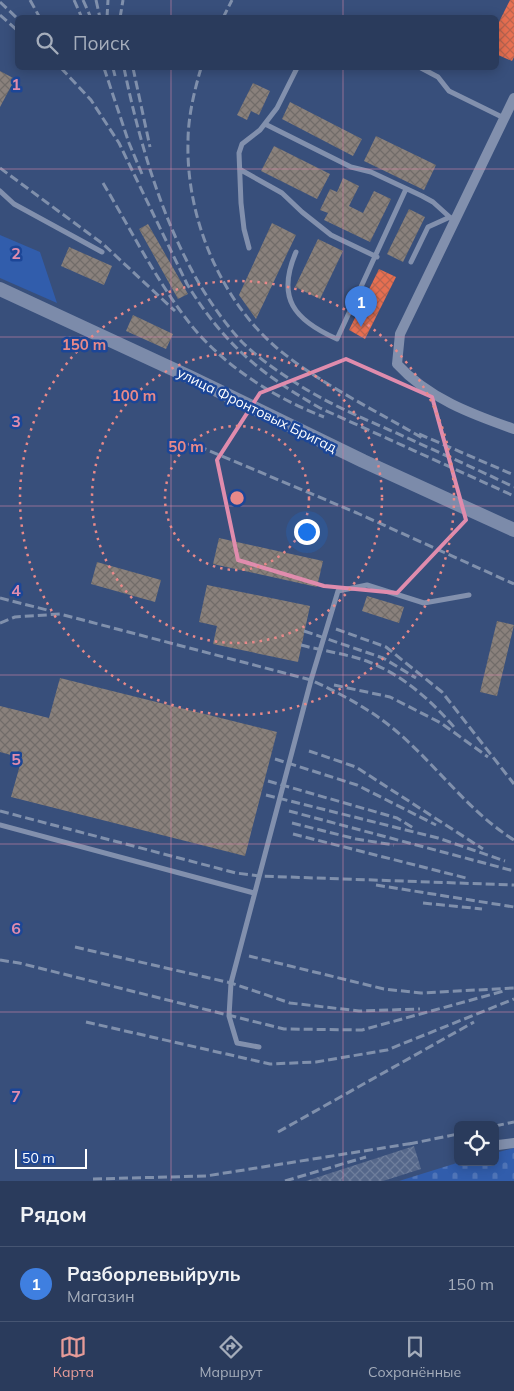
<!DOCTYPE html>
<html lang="ru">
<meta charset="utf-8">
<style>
body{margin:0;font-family:Mulish,sans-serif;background:#324262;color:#f1f3f6}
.controls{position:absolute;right:15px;bottom:15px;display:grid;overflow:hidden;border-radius:8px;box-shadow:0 2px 12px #0003}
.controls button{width:45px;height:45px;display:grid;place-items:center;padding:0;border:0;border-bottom:1px solid #465572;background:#2a3b5c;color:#f1f3f6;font:25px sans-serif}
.scale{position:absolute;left:15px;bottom:12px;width:72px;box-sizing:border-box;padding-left:5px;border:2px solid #fff;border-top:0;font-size:14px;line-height:18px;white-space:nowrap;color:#fff;-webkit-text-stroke:4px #1c4697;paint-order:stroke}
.you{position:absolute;left:306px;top:531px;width:18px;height:18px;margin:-12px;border:4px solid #fff;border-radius:50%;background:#1a73e8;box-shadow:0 0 0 8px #1a73e833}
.badge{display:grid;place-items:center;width:32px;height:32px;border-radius:50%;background:#e69b98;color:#fff;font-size:16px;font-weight:700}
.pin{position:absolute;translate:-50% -41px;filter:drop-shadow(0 1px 2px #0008)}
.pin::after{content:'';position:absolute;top:26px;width:18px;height:15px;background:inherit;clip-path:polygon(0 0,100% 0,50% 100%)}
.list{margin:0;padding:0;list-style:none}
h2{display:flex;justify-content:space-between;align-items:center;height:65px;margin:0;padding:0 20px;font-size:21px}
h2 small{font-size:16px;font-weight:400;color:#a5adbb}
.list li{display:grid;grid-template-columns:32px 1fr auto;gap:15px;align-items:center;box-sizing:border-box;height:75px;padding:0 20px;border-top:1px solid #465572}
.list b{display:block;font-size:19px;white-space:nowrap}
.list p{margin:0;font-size:16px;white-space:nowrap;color:#a5adbb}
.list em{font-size:16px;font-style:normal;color:#a5adbb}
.icon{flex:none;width:28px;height:28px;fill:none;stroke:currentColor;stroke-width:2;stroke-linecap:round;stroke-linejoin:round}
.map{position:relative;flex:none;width:514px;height:1181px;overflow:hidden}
.search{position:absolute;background:#2a3b5c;box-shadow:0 2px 12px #0003;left:15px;right:15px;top:15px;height:55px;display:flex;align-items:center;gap:12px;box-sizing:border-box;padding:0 18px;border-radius:8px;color:#a5adbb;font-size:19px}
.sheet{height:140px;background:#2a3b5c}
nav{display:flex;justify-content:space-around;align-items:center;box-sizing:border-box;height:70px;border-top:1px solid #465572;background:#2a3b5c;font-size:14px;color:#a5adbb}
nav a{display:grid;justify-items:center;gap:2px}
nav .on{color:#e69b98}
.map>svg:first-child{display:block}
.grass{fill:#315dac}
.cemetery{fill:url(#cemetery-stones)}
.shops{fill:url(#shops-cross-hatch)}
.industry{fill:url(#industry-cross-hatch)}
.building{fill:url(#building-cross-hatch)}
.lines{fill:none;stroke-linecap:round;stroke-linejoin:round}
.service{stroke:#8290ad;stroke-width:5}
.minor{stroke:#8290ad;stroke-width:10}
.secondary{stroke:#7c8baa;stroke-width:14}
.rail{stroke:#8090ac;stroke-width:3;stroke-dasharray:9 4;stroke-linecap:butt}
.marked{fill:none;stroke:#e08cad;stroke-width:4;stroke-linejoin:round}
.grid{fill:none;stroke:#e08cad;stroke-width:1;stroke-opacity:0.55}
.ring{fill:none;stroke:#e88989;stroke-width:2.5;stroke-dasharray:2.5 5}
.labels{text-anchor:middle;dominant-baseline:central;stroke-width:5;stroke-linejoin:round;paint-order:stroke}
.street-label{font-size:14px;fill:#fff;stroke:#1c4697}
.grid-label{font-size:16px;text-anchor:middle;font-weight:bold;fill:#e08cad;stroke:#1c4697;stroke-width:5;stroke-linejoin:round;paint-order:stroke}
.centre{fill:#e88989;stroke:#1c4697;stroke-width:2.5}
.ring-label{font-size:15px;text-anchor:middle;font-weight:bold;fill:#e88989;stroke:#1c4697;stroke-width:5;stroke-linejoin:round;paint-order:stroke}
</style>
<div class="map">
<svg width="514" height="1181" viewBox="0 0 514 1181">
<defs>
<pattern id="cemetery-stones" width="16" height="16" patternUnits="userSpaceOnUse" patternTransform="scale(1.25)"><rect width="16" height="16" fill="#315dac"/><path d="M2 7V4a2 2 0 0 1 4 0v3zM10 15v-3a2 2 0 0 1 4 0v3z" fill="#5075b8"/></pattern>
<pattern id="shops-cross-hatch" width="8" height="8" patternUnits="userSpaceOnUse" patternTransform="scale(1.25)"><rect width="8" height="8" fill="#e76f51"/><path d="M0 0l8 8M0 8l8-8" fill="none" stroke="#b86450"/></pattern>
<pattern id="industry-cross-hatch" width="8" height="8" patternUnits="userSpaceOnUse" patternTransform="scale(1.25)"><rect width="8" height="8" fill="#8a817c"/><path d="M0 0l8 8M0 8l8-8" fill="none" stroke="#716c69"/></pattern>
<pattern id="building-cross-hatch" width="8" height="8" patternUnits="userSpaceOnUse" patternTransform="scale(1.25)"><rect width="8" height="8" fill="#55678a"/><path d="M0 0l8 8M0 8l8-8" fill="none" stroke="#6e7e9c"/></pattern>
</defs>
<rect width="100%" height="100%" fill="#384f7b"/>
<path class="grass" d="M0,235L40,252L57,303L0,278Z"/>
<path class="cemetery" d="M514,1148V1181H399L460,1162H495V1153Z"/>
<path class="shops" d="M510,0H514V57L512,61L496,54V28Z
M379,269L396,277L365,339L349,330Z"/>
<path class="industry" d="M0,71L15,79L0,107Z
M253,83L270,91L259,115L251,111L247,120L237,115Z
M290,102L362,139L353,156L282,119Z
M376,136L436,165L424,190L364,161Z
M274,146L330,174L317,199L261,171Z
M343,178L359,186L349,206L363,213L374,191L391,199L370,242L324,220L328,213L320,210L330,189L337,192Z
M409,209L425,217L403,262L387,254Z
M272,223L296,235L256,319L239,295Z
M148,224L188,294L178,299L139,229Z
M318,239L343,251L320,299L295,287Z
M69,247L112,266L104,285L61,266Z
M133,315L173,334L166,349L126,331Z
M219,538L323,561L317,587L213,564Z
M97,562L161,580L155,602L91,584Z
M207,585L310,606L298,662L213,644L217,626L199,622Z
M367,596L404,607L399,623L362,611Z
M497,621L514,625L497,696L480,692Z
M60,678L277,732L245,856L11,797L22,758L0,752V706L49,718Z"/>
<path class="building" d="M414,1146L421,1169L383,1181H306Z"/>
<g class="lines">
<path class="service" d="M421,68L438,77L449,91L504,118
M265,124L351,167L371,172L422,196L433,202L454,221
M241,170L282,193L302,212L331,235L377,257
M0,191L14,204L102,252
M249,248L244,229L241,203L239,153L242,144L260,130L277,108L297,68
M296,252C276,298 294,320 337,339L406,189
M411,262L428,227L450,217
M0,825L254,893
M259,1047L237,1043L229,1016L231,983L311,680L338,591L367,585L424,603L469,595"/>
<path class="minor" d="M514,98L400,334L397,364C428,398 471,414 514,429
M498,1145L514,1143"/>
<path class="secondary" d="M0,289L192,378L363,461L514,530"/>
<path class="rail" d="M30,0L40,18
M74,0L82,18
M83,0L91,18
M96,0L100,18
M0,2L18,19
M0,15L18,31
M107,18L108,0
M120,18L123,0
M223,18L232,0
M61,68L91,100L119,143L187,284C224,344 259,373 320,408L514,496
M104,68L129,143L142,174
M113,68L115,76
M124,68C143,160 176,271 242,342C258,358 280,373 299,385C329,404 362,418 394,432C434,450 474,468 514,487
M133,68L150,147
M201,68C194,92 188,117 188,142C186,217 220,300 278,349C322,385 375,410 424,439
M0,168L103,244L175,311
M103,183C131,230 157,282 191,325C225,367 275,398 324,417
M419,434L514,475
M198,446L357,513L514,584
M0,598L51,611
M0,623L15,617L60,614L311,680C339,693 366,707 390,726C434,761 466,810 514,840
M336,629L386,647L442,692L514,784
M304,631L383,658L416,678
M301,645C323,651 348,654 369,662C402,675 431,700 454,727
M334,685L390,697L441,723L488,757
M309,751L356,767L483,849
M275,759L357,785L436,825
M268,781L397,818L415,829
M266,795L438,838L505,861
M0,811L236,873L259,876L514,885
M289,811L514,871
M292,823L356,839L394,845
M293,834L466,878
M376,885L514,907
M423,903L482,909
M75,947L231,983L290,1003L359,1011L420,1009
M249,956L384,989L421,993L514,988
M0,960L19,963L284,1029L362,1030L504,991
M86,1022L270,1064L316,1062L387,1050L514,999
M495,1126L514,1122
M278,1132L474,1022
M409,1144L458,1134
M93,1179L206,1176L414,1143
M285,1181L366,1157"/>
</g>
<path class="marked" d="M346,359L432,397L466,520L397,593L324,586L238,560L217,460L260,393Z"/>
<path class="grid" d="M171,0V18M343,0V18M171,68V1181M343,68V1181M0,169H514M0,337H514M0,506H514M0,675H514M0,844H514M0,1012H514"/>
<g class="ring">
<circle cx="237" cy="498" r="72"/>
<circle cx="237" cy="498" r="145"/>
<circle cx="237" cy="498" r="217"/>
</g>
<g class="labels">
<g class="street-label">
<text transform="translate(257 410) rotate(26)">улица Фронтовых Бригад</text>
</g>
</g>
<g class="grid-label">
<text x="16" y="90">1</text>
<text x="16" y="259">2</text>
<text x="16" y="427">3</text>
<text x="16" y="596">4</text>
<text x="16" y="765">5</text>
<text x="16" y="934">6</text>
<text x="16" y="1102">7</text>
</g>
<circle cx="237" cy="498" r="8" class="centre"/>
<g class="ring-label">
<text x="84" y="350">150 m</text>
<text x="134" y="401">100 m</text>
<text x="186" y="452">50 m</text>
</g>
</svg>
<div class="controls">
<button><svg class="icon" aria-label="locate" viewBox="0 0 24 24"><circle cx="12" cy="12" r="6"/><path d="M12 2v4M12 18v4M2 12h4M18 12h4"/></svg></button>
</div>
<div class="scale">50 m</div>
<div class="you"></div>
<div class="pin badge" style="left:361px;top:327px;background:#3f7fe0">1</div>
<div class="search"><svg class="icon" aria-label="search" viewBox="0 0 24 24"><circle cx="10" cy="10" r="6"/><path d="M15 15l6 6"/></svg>Поиск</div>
</div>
<section class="sheet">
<h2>Рядом<small></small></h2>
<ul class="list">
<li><span class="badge" style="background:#3f7fe0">1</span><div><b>Разборлевыйруль</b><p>Магазин</p></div><em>150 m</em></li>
</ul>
</section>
<nav>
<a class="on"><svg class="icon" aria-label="map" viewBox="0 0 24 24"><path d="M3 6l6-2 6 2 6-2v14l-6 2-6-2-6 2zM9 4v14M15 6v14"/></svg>Карта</a>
<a><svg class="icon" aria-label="directions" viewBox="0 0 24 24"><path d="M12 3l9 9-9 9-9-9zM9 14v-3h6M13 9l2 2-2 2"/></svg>Маршрут</a>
<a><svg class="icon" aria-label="saved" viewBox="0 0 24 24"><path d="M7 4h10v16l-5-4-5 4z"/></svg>Сохранённые</a>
</nav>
